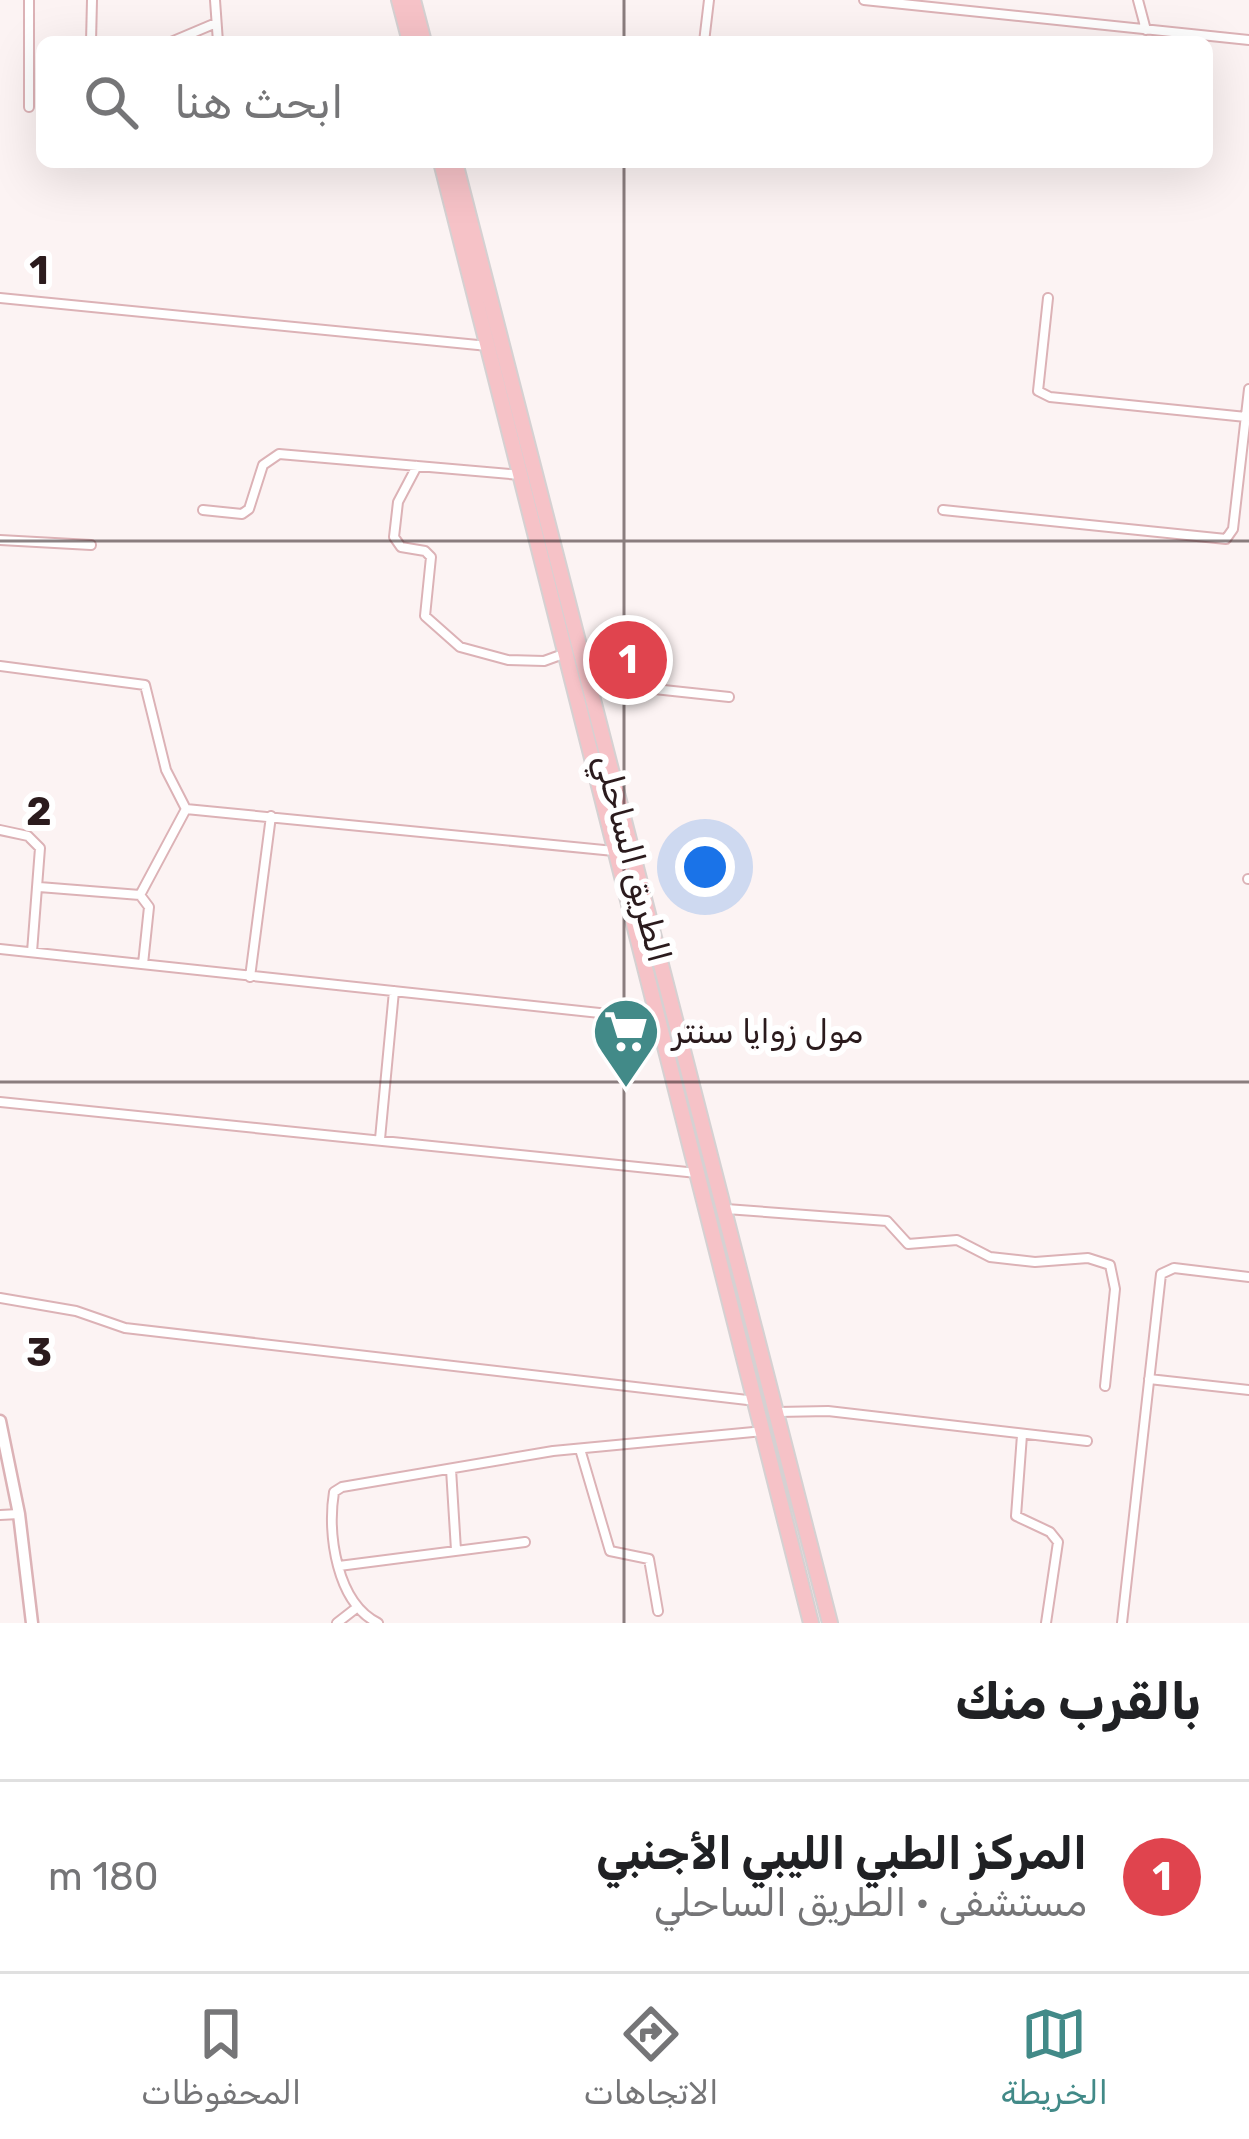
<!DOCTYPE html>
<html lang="ar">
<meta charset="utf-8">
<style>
body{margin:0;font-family:Rubik,"Noto Sans Arabic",sans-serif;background:#f2f2f2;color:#202124;direction:rtl}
.you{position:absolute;left:705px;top:867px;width:42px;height:42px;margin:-30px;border:9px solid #fff;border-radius:50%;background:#1a73e8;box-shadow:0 0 0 18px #1a73e833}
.badge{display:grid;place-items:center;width:78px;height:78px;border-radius:50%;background:#428a88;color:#fff;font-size:39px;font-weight:700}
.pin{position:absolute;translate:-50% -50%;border:6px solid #fff;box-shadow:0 3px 12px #0006}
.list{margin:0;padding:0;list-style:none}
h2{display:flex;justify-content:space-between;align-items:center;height:156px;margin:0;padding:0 48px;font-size:51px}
h2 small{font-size:39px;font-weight:400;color:#757577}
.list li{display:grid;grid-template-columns:78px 1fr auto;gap:36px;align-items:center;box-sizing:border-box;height:192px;padding:0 48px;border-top:3px solid #e0e0e0}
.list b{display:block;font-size:45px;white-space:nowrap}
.list p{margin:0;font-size:39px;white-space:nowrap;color:#757577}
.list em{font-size:39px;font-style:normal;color:#757577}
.icon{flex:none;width:66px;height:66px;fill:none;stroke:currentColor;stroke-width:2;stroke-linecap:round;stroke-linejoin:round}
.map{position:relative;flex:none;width:1249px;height:1623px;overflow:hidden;direction:ltr}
.search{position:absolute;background:#fff;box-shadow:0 12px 48px #0002;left:36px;right:36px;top:36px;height:132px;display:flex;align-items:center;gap:30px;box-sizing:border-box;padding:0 42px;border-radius:18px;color:#757577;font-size:45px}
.sheet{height:348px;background:#fff}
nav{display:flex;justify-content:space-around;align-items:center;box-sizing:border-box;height:168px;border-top:3px solid #e0e0e0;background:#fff;font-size:33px;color:#757577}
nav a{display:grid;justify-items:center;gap:6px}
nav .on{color:#428a88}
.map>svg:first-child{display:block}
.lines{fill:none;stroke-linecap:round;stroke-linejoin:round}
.minor-casing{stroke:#dcb2b6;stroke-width:12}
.tertiary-casing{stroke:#dcb2b6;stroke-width:15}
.trunk-casing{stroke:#d5d1d2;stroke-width:18}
.minor{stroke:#fff;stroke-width:8}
.tertiary{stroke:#fff;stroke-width:10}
.trunk{stroke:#f6c2c7;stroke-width:14}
.grid{fill:none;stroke:#2b1b1d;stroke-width:3;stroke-opacity:0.55}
.labels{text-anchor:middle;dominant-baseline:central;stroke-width:12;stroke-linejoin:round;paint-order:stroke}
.street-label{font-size:33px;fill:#2b1b1d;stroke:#fff}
.poi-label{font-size:33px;fill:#2b1b1d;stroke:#fff;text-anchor:start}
.grid-label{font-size:39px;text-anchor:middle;font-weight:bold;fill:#2b1b1d;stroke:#fff;stroke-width:12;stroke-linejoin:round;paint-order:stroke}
</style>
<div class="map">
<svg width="1249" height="1623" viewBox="0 0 1249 1623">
<rect width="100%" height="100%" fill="#fcf3f3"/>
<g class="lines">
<defs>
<path id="minor" d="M29,0V107
M215,0L218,42
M864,0L1249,40
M1138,0L1146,30
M91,42L92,0
M171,42L216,23
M704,42L709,0
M0,298L488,346
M1048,298L1038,391L1050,397L1246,417
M417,466L398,502L394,537L401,547L425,551L431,557L425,616L460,647L508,660L544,661L566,653
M203,510L242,514L249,509L263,465L279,454L521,475
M943,510L1226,539L1233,529L1249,389
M0,540L91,545
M0,666L145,685L166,770L186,809
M589,682L729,697
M186,809L614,851
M0,830L28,836L40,848L32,952
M1248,879H1249
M39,887L140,895L149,907L143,964
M140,895L186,809
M0,949L656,1019
M250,977L271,816
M0,1102L697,1173
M380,1139L394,991
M726,1209L887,1221L908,1244L957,1240L990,1257L1035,1262L1088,1258L1110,1265L1115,1289L1105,1386
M0,1298L76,1311L125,1328L756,1401
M1149,1379L1249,1390
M778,1412L828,1411L1087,1441
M1022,1435L1016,1516L1050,1532L1058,1542L1046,1623
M580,1449L610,1551L649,1559L658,1611
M451,1469L456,1550
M0,1515L19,1514
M339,1566L525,1542
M337,1623L355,1609
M378,1623C337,1603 327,1535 334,1492L342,1487L553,1451L764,1431
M1122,1623L1161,1274L1174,1268L1249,1277"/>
<path id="tertiary" d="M0,1421L19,1514L32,1623"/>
<path id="trunk" d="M399,0L410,42
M413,0L424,42
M441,162L811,1623
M455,162L830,1623"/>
</defs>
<use href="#minor" class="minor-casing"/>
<use href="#tertiary" class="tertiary-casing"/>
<use href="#trunk" class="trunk-casing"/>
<use href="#minor" class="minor"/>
<use href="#tertiary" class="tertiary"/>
<use href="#trunk" class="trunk"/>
</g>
<path class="grid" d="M624,0V42M624,162V1623M0,541H1249M0,1082H1249"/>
<defs>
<symbol id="supermarket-pin" viewBox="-11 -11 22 30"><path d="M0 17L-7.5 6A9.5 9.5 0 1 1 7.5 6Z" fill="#428a88" stroke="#fff"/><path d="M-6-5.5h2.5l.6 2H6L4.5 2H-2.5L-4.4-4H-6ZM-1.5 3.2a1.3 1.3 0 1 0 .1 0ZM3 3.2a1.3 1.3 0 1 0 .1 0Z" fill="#fff"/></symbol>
</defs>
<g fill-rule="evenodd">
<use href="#supermarket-pin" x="588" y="993" width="76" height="104"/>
</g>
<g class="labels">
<g class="street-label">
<text transform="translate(633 858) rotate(75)">الطريق الساحلي</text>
</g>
<g class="poi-label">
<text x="672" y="1031">مول زوايا سنتر</text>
</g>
</g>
<g class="grid-label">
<text x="39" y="284">1</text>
<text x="39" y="825">2</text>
<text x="39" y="1366">3</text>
</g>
</svg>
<div class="you"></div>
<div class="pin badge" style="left:628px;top:660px;background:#e0444e">1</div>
<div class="search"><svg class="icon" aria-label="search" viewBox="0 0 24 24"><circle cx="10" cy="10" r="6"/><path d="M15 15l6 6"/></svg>ابحث هنا</div>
</div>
<section class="sheet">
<h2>بالقرب منك<small></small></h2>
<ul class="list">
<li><span class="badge" style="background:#e0444e">1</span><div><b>المركز الطبي الليبي الأجنبي</b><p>مستشفى · الطريق الساحلي</p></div><em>180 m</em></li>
</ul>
</section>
<nav>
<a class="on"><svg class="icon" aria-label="map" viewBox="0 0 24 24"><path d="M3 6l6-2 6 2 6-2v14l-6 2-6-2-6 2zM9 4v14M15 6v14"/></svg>الخريطة</a>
<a><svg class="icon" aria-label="directions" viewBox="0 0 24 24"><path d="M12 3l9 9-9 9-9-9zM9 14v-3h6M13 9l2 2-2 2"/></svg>الاتجاهات</a>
<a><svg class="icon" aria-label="saved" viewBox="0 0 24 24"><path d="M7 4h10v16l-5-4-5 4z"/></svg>المحفوظات</a>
</nav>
